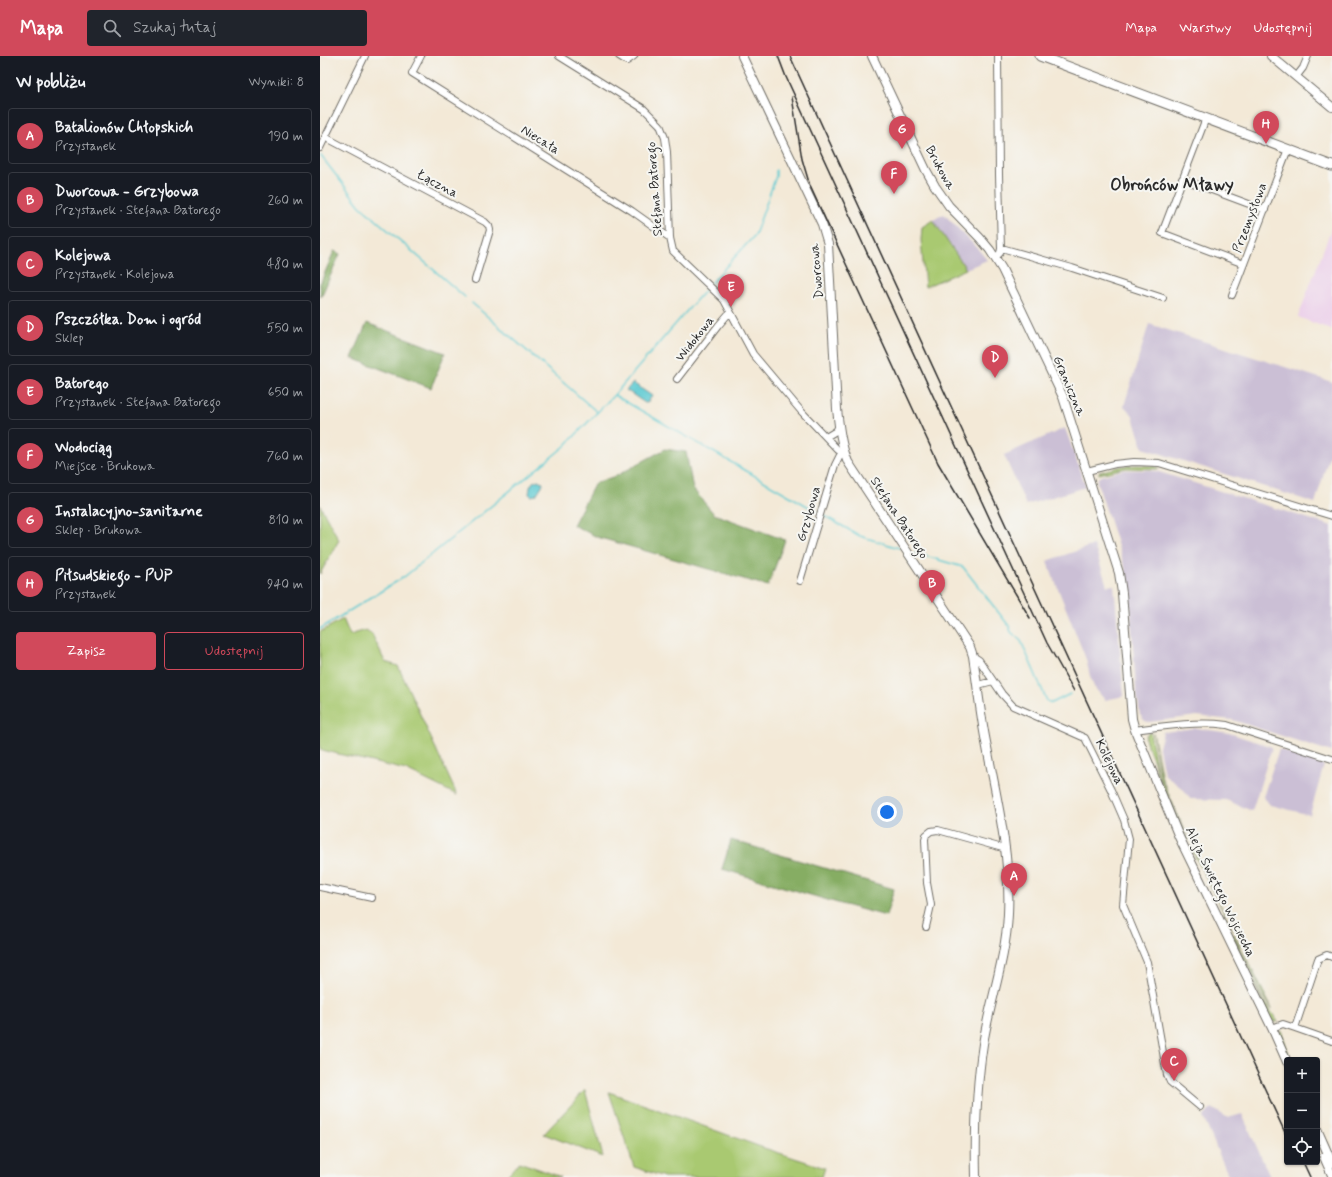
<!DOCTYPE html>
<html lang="pl">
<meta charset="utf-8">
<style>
body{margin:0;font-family:Mynerve,sans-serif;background:#20242c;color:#f1f3f6}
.controls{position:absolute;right:12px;bottom:12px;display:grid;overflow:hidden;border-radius:4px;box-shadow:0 1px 3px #0004}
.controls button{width:36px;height:36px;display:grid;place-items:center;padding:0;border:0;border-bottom:1px solid #363941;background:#171b24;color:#f1f3f6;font:20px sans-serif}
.you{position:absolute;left:567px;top:756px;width:14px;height:14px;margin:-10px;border:3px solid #fff;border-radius:50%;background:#1a73e8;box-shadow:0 0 0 6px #1a73e833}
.badge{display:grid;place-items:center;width:26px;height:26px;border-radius:50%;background:#d1495b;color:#fff;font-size:13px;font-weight:700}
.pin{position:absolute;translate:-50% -33px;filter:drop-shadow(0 1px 2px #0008)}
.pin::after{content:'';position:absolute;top:21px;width:14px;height:12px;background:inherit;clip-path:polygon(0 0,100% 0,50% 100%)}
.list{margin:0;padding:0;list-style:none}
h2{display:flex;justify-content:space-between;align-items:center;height:52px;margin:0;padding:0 16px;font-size:17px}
h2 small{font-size:13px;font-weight:400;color:#9ea1a6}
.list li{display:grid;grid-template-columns:26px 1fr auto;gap:12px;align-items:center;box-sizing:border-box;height:56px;margin:0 8px 8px;padding:0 8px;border:1px solid #363941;border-radius:4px}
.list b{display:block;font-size:15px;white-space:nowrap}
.list p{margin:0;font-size:13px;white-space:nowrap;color:#9ea1a6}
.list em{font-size:13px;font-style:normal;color:#9ea1a6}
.actions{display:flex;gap:8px;padding:12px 16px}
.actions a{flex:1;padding:9px 0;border:1px solid #d1495b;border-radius:4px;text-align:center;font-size:14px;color:#d1495b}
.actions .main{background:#d1495b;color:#fff}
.icon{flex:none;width:22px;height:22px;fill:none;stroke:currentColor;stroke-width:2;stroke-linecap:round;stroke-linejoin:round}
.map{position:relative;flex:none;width:1012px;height:1121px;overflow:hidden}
header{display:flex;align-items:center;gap:24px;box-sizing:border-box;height:56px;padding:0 20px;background:#d1495b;color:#fff}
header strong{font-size:19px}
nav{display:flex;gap:22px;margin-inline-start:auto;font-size:14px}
.search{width:280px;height:36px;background:#20242c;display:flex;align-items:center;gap:10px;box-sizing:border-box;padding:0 14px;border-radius:4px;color:#9ea1a6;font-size:15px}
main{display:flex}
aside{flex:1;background:#171b24}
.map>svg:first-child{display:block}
.built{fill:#ecd1ea}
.industrial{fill:#cbbfd5}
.green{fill:#a9c971;stroke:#6a7a4e}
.forest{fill:#86ad63;stroke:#586c47}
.water{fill:#5dcad2;stroke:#447a7e}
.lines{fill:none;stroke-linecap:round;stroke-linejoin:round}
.stream{stroke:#5dcad2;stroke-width:1.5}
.minor-casing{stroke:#716e67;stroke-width:8}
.tertiary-casing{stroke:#716e67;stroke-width:10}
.secondary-casing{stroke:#716e67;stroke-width:11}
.minor{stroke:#fff;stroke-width:6}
.tertiary{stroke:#fff;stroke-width:8}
.secondary{stroke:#fff;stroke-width:9}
.rail{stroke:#2b2b2b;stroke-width:1.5}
.labels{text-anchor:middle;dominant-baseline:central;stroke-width:4;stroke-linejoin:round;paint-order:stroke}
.street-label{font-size:13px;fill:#2b2b2b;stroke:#f6f6f2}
.district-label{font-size:17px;font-weight:bold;fill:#2b2b2b;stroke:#f6f6f2}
</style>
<header>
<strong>Mapa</strong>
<div class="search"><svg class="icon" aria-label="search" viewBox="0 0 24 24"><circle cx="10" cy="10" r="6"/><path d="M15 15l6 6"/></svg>Szukaj tutaj</div>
<nav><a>Mapa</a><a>Warstwy</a><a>Udostępnij</a></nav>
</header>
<main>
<aside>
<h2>W pobliżu<small>Wyniki: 8</small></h2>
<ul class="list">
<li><span class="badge">A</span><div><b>Batalionów Chłopskich</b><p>Przystanek</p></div><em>190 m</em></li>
<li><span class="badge">B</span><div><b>Dworcowa - Grzybowa</b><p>Przystanek · Stefana Batorego</p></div><em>260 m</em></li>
<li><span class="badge">C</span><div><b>Kolejowa</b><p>Przystanek · Kolejowa</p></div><em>480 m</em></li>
<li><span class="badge">D</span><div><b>Pszczółka. Dom i ogród</b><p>Sklep</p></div><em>550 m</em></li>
<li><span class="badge">E</span><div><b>Batorego</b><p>Przystanek · Stefana Batorego</p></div><em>650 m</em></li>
<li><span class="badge">F</span><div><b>Wodociąg</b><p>Miejsce · Brukowa</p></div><em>760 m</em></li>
<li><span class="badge">G</span><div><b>Instalacyjno-sanitarne</b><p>Sklep · Brukowa</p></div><em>810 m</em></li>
<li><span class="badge">H</span><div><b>Piłsudskiego - PUP</b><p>Przystanek</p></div><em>940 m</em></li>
</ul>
<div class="actions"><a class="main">Zapisz</a><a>Udostępnij</a></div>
</aside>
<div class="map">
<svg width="1012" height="1121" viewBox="0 0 1012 1121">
<rect width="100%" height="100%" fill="#f6f6f2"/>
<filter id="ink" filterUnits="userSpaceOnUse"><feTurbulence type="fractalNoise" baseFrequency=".025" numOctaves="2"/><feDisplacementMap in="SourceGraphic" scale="8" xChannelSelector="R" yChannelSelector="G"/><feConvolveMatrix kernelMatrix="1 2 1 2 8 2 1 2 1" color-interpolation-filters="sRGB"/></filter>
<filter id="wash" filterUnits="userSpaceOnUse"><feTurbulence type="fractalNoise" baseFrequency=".012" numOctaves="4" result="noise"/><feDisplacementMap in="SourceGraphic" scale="16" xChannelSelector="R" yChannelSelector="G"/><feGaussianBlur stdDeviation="0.9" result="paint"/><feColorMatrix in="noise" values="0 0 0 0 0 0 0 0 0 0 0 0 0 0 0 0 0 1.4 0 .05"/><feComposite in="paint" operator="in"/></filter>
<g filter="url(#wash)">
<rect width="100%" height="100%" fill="#f3e9d7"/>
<path class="built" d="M1012,171V274L978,261Z"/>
<path class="industrial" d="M624,158L657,192L667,204L646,213L613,164Z
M829,268L1012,326V391L995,447L823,392L812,358L804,350Z
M745,372L766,431L706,449L684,399Z
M803,414H830L839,416L1012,470V696L913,664L877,660L829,666L825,665L820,659L816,632L809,532L805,512L777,426L778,422L781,420Z
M774,489L787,530L794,529L804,640L785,644L774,631L770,620L766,603L727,505Z
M876,672L909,677L952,691L932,755L906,744L870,743L864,734L844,718L839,692L843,676Z
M959,693L1004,709L990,759L950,749L943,741Z
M892,1052L908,1062L922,1058L950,1121H909L883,1061Z"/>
<path class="green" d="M613,164L646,213L605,231L601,184L602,171Z
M817,409L835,410L839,413L806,412L779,418V416L802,410Z
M0,449L19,484L0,518Z
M23,563L30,579L46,574L52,578L65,606L78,610L137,739L86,714L6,695L0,693V576Z
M830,676L838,721L866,784L864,782L837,721L834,706L825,683L826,679Z
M833,677L842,723L869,785L840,722Z
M872,790L913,875L871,792Z
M913,878H914L952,953L944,941Z
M912,879L942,942L958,966H954L952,965L911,880Z
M961,974L971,1004H970L959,978Z
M265,1034L283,1101L224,1078Z
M289,1036L441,1091L505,1112L502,1121H344L314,1111Z
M199,1106L241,1121H186Z"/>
<path class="forest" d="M14,195L20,198L1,241L0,228Z
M47,267L125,297L111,332L32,302Z
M345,393L366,396L373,433L394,458L465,484L448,530L277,481L253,469L275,427L298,419Z
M411,784L574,833L566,860L521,848L402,813Z"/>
<path class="water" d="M313,327L332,340L327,347H325L306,334Z
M218,424L222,426L223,428L216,439L211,440L209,438L210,431L213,426Z"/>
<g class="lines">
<path class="stream" d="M1,100L40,150L145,241
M391,227L435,179L456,120V114
M152,247L277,356
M294,339L385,234
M503,459L540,480L579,492
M595,497L643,511L689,570L691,576L701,585L727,645L732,647L750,638
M0,573L84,521L245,390L294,339L496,455"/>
</g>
</g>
<g filter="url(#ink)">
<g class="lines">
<defs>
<path id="minor" d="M101,0L92,17L312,155L350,182
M239,0L324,53L340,69L345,82L347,96L350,182L353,195L404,244L433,298L481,355L518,394L525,398
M299,0L307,5L314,0
M976,21L983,12L988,0
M886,62L842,177L924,208
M5,81L165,166L169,170L170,174L155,224
M0,92L45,0
M862,123L945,154
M681,193H685L752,212L843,242
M675,202L680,197L681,193L679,119L678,0
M912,239L968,93
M357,323L398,270L410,256
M506,381L516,375L519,370
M767,415L795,408L814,406L839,407L1012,460
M480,525L515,409L521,397
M653,600L659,604L682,638L693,650L765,682L791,734L804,764L809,783L803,849L827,906L847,1019L850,1026L880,1051
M658,629L673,625
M815,674C845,670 877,665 907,669L1012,703
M0,831L52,842
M606,871L611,849L607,827L605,783L606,779L611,775L618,774L686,793
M1012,901L1007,899L998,903L975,972L1012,985
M952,972L963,968L975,972"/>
<path id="tertiary" d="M422,0L502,168L508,188L517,353C519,371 521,389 528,406L650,591L653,600C657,627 660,654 665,681C676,740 691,798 688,858C686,902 670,945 663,988C656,1033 655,1076 656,1121
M552,0L606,114L615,130L629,150L660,182L670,194L682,213L743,341L799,517L802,537L812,663L815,674L859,781L952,972L967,1006
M951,0L1012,51
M997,1073L1012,1107
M1004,1101L1012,1119"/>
<path id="secondary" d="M720,0L1012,110"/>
</defs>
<use href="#minor" class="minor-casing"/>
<use href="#tertiary" class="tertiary-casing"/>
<use href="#secondary" class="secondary-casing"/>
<use href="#minor" class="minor"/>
<use href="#tertiary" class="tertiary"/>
<use href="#secondary" class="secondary"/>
<path class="rail" d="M458,0L466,21L727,587L754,635
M470,0L967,1081
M472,41L482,103L490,130L618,407L710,562
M983,1106L990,1121"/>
</g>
</g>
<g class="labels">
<g class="street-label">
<text transform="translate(220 84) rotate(32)">Niecała</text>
<text transform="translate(620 112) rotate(61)">Brukowa</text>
<text transform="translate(117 128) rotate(28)">Łączna</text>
<text transform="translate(335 133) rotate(-94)">Stefana Batorego</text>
<text transform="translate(930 162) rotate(-69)">Przemysłowa</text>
<text transform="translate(497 215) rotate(-95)">Dworcowa</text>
<text transform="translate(375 283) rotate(-52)">Widokowa</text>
<text transform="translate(749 330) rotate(67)">Graniczna</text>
<text transform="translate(489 458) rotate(-74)">Grzybowa</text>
<text transform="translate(579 462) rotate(57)">Stefana Batorego</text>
<text transform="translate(789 706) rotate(64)">Kolejowa</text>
<text transform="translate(900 836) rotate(64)">Aleja Świętego Wojciecha</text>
</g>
<g class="district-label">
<text x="852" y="129">Obrońców Mławy</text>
</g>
</g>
</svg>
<div class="controls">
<button>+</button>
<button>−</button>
<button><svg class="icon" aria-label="locate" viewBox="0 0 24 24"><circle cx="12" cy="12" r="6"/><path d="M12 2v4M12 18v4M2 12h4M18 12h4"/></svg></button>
</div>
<div class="you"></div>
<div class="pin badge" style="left:694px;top:840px">A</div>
<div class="pin badge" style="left:612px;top:547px">B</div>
<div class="pin badge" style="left:854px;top:1025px">C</div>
<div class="pin badge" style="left:675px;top:322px">D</div>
<div class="pin badge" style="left:411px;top:251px">E</div>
<div class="pin badge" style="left:574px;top:138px">F</div>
<div class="pin badge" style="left:582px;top:93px">G</div>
<div class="pin badge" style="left:946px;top:88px">H</div>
</div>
</main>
